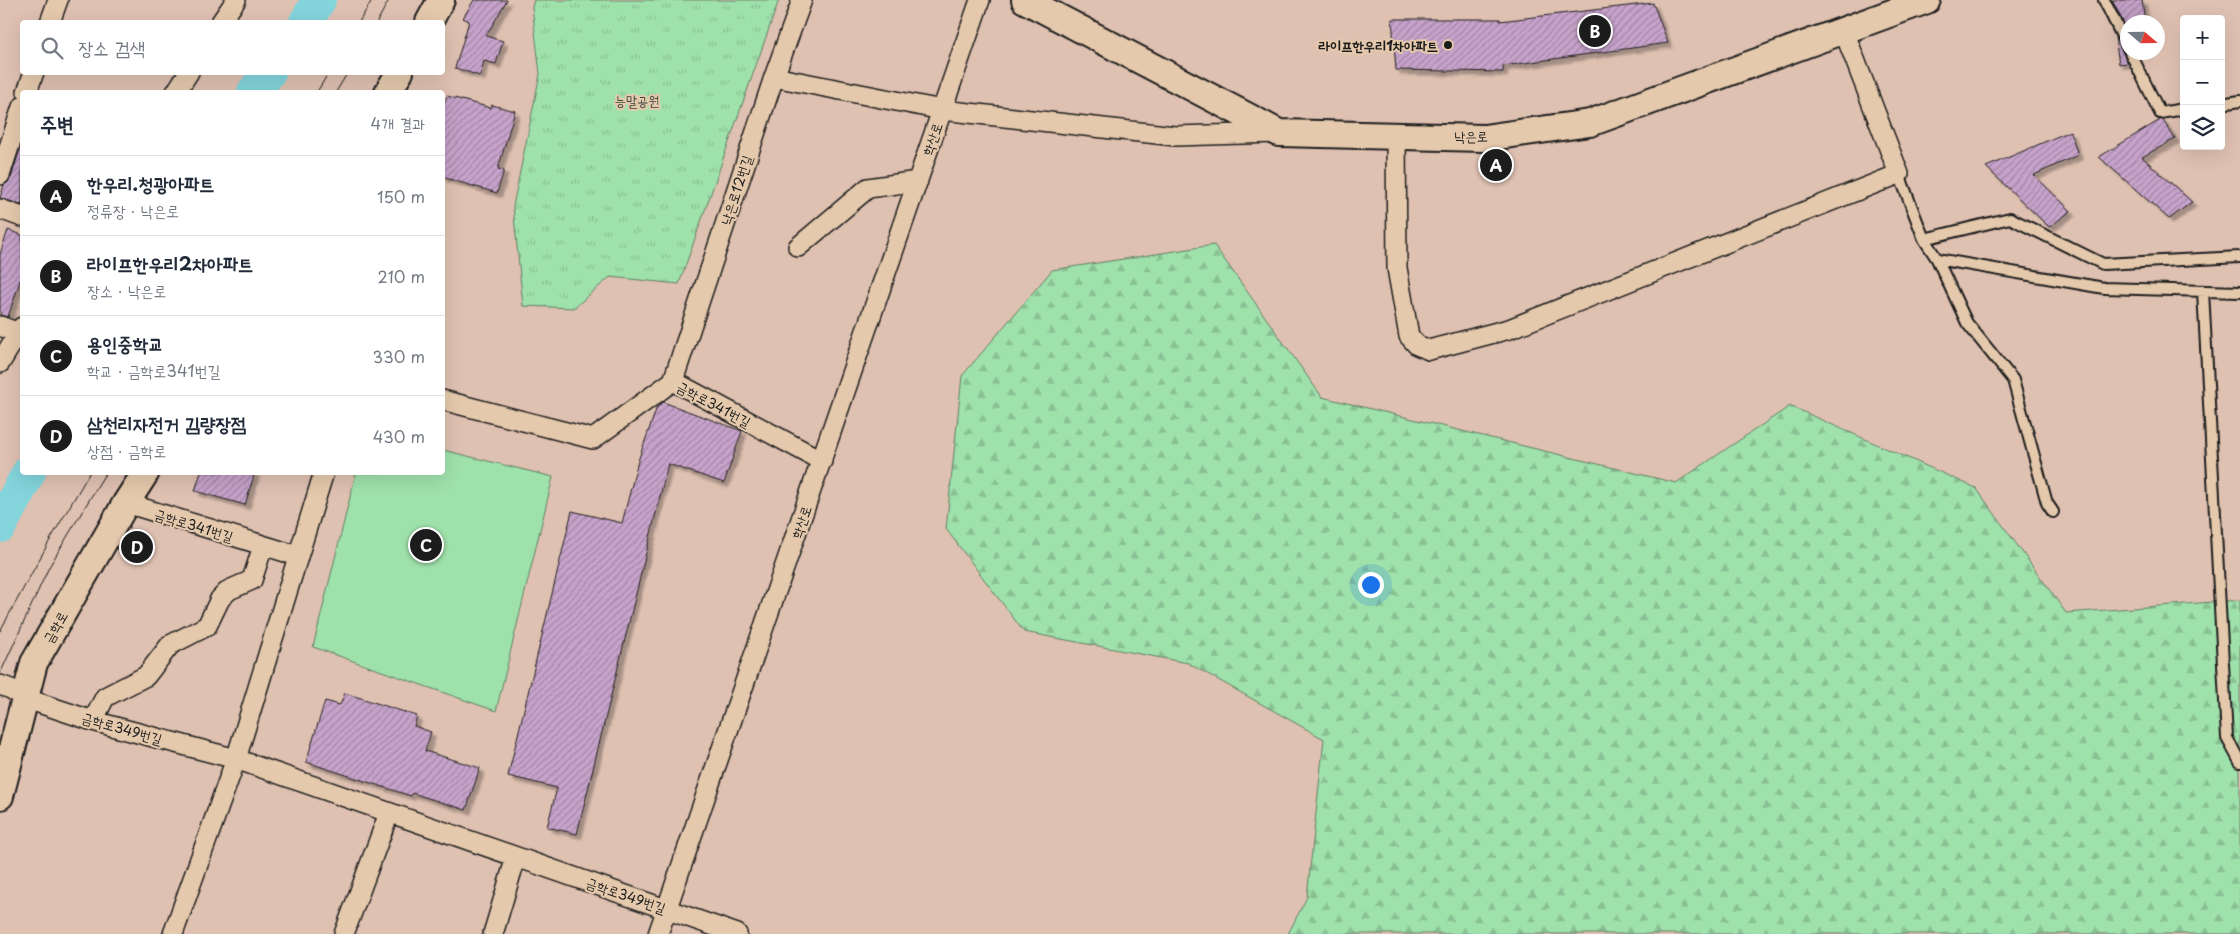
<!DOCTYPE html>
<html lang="ko">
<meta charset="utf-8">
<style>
body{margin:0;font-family:"Playpen Sans","Poor Story",sans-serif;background:#f2f2f3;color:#1f2937}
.controls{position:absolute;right:15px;top:15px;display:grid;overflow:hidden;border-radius:5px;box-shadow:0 5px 20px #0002}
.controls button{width:45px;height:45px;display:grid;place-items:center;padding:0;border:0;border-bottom:1px solid #e0e1e3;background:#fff;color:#1f2937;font:25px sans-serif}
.compass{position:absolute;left:2120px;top:15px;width:45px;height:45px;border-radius:50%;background:#fff;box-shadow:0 5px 20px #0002;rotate:110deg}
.you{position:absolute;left:1370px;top:584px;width:18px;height:18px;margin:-12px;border:4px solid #fff;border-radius:50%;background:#1a73e8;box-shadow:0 0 0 8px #1a73e833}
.badge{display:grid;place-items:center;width:32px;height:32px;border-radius:50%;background:#1c1c1c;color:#fff;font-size:16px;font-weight:700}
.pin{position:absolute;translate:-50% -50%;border:2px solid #fff;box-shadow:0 1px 5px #0006}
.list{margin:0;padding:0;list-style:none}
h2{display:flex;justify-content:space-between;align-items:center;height:65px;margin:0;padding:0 20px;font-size:21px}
h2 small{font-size:16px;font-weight:400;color:#747a83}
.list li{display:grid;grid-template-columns:32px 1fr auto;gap:15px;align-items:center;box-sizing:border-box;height:80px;padding:0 20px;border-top:1px solid #e0e1e3}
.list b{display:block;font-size:19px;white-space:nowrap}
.list p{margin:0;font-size:16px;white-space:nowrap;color:#747a83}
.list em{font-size:16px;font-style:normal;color:#747a83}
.icon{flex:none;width:28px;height:28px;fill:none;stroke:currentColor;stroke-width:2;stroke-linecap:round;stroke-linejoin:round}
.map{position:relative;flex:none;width:2240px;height:934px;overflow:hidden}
.search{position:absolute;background:#fff;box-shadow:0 5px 20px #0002;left:20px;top:20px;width:425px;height:55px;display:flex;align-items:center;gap:12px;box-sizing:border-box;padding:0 18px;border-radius:5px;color:#747a83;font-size:19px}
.panel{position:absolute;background:#fff;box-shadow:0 5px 20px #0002;left:20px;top:90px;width:425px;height:385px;border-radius:5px}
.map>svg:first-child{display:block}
.forest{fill:url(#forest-firs);stroke:#5e7e64}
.park{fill:url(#park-tufts);stroke:#5e7e64}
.pitch{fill:#9fe1ab;stroke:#5e7e64}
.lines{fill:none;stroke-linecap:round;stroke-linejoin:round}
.river{stroke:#83d4db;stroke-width:34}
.building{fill:url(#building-hatch);stroke:#1c1c1c;filter:url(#shadow)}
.service-casing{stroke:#1c1c1c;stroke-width:14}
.minor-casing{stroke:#1c1c1c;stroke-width:22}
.secondary-casing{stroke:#1c1c1c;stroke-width:30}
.service{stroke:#e5c9ac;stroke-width:10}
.minor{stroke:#e5c9ac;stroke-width:19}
.secondary{stroke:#e5c9ac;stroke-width:26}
.tram{stroke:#1c1c1c;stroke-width:1}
.poi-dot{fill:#1c1c1c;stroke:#e5c9ac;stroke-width:2}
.labels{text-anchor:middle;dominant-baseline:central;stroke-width:4;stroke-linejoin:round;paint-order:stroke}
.poi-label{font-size:14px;font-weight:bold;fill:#1c1c1c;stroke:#e5c9ac;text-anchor:end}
.park-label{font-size:14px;fill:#364339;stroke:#e5c9ac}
.street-label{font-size:14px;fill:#1c1c1c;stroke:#e5c9ac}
</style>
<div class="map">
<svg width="2240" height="934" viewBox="0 0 2240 934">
<defs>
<pattern id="forest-firs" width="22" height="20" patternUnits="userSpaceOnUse" patternTransform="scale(1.25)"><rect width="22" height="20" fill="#9fe1ab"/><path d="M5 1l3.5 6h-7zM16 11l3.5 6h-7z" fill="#88c093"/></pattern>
<pattern id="park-tufts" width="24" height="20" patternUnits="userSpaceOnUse" patternTransform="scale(1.25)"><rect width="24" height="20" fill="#9fe1ab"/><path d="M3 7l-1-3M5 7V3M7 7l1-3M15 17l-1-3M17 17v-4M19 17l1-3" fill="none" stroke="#88c093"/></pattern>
<pattern id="building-hatch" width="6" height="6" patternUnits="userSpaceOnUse" patternTransform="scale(1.25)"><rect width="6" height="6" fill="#c7a3cb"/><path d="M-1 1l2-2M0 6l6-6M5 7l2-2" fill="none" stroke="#a184a4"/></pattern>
<filter id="shadow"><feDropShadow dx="4.5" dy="4.5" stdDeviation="1" flood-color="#0004"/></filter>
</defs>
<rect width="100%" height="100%" fill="#dfc1b2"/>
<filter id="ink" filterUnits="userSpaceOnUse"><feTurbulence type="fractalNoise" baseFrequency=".02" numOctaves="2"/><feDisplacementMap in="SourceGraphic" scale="10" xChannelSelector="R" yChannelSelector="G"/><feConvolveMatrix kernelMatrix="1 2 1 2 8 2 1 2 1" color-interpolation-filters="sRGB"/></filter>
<g filter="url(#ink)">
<path class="forest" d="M1214,245L1322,397L1676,483L1790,406L1976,488L2066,613L2240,600V934H1288L1307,897L1324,739L1188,663L1024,632L946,529L962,376L1052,270Z"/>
<path class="park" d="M534,0H779L679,284L610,277L574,308L523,306L513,206L540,74L532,7Z"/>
<path class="pitch" d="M443,450L553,477L496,711L313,647L356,473L442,472Z"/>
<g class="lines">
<path class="river" d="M306,22L319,0
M254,92L269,72
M0,526L29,472"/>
</g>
<path class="building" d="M474,0H507L486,36L503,41L496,64L484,61L480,76L455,68L469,21L463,18Z
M2112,0H2142L2145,22H2128V32Z
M1653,3L1668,43L1503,66V72L1396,70L1392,19H1500V21Z
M2115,37L2128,63L2119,64Z
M447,96L491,108L492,105L515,111L498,169L504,170L497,193L442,177V110Z
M2163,119L2175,139L2142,157L2192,202L2169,219L2099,157L2160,120Z
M2070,131L2078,155L2034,175L2071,211L2049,227L1986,167Z
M22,142V205L0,198L4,185L11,178Z
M8,230L22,235V275L8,317L0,315V254Z
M663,402L742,431L724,483L668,464L577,834L547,827L557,788L508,776L572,511L622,523L638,461L657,407Z
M201,472H255L245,505L195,491Z
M345,693L417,716L414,726L431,732L425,751L480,768L466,810L412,793L411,796L306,762L325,701L340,705Z"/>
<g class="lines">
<defs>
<path id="service" d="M2104,0L2128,48
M2130,52L2160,113L2184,109
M2221,104L2240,101
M1899,174L1924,239L2010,218L2103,264L2240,257
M1924,239L1937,259L2104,288L2240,292
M1937,259L1967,323L2013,380L2047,503L2053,512
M2203,291L2227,738L2240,762"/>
<path id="minor" d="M50,22L58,0
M221,22L236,0
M774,77L942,110L1175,136L1278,133
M27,92L34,72
M176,92L189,72
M1396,136L1397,268L1409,336L1417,345L1429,350L1509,329L1899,174L1844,31
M0,175L22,107
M0,209L22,217
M798,247L868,188L918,181
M0,326L19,333
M0,363L22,327
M673,381L774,77L802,0
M442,400L593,439L673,381L822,461
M126,503L298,556
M0,685L11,689L24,698L93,721L236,759L737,934
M93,721L105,697L146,676L170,645L207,626L220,599L229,590L252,580L263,546
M173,934L236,759L324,472
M344,934L389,813
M493,934L516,857
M658,934L980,0"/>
<path id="secondary" d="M1025,0L1279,133L1484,138L1590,123L1927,0
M429,22L441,0
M388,92L400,72
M0,796L34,663L126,503L146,472"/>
</defs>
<use href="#service" class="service-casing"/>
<use href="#minor" class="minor-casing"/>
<use href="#secondary" class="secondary-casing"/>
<use href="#service" class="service"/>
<use href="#minor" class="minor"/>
<use href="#secondary" class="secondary"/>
<path class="tram" d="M359,22L372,0
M377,22L389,0
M317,92L329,72
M336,92L348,72
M0,631L50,540L90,472
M0,674L49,567L106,472"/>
</g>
</g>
<circle class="poi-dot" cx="1448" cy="45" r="5"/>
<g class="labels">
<g class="poi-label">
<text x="1438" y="45">라이프한우리1차아파트</text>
</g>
<g class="park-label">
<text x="637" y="100">능말공원</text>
</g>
<g class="street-label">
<text transform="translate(1471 136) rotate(-1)">낙은로</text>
<text transform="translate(932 139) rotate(-71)">학산로</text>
<text transform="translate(736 190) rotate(-72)">낙은로12번길</text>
<text transform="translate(714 404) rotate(28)">금학로341번길</text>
<text transform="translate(801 522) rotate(-71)">학산로</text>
<text transform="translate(194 525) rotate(17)">금학로341번길</text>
<text transform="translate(55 627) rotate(-60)">금학로</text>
<text transform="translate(122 728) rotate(16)">금학로349번길</text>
<text transform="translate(626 895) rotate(19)">금학로349번길</text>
</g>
</g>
</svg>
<div class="controls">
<button>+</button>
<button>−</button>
<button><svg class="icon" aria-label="layers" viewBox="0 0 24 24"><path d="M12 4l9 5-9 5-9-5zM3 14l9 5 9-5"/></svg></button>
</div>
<svg class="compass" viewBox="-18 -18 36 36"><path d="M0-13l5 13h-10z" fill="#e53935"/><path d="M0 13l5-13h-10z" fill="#747a83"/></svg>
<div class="you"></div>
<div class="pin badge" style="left:1496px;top:165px">A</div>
<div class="pin badge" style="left:1595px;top:31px">B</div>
<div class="pin badge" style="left:426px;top:545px">C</div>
<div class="pin badge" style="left:137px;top:547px">D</div>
<div class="search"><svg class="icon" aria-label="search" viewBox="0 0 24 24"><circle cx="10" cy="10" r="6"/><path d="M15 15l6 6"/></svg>장소 검색</div>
<section class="panel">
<h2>주변<small>4개 결과</small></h2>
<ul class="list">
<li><span class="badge">A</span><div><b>한우리.청광아파트</b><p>정류장 · 낙은로</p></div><em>150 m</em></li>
<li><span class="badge">B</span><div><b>라이프한우리2차아파트</b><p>장소 · 낙은로</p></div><em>210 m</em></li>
<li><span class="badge">C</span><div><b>용인중학교</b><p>학교 · 금학로341번길</p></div><em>330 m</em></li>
<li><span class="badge">D</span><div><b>삼천리자전거 김량장점</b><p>상점 · 금학로</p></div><em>430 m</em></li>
</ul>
</section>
</div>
